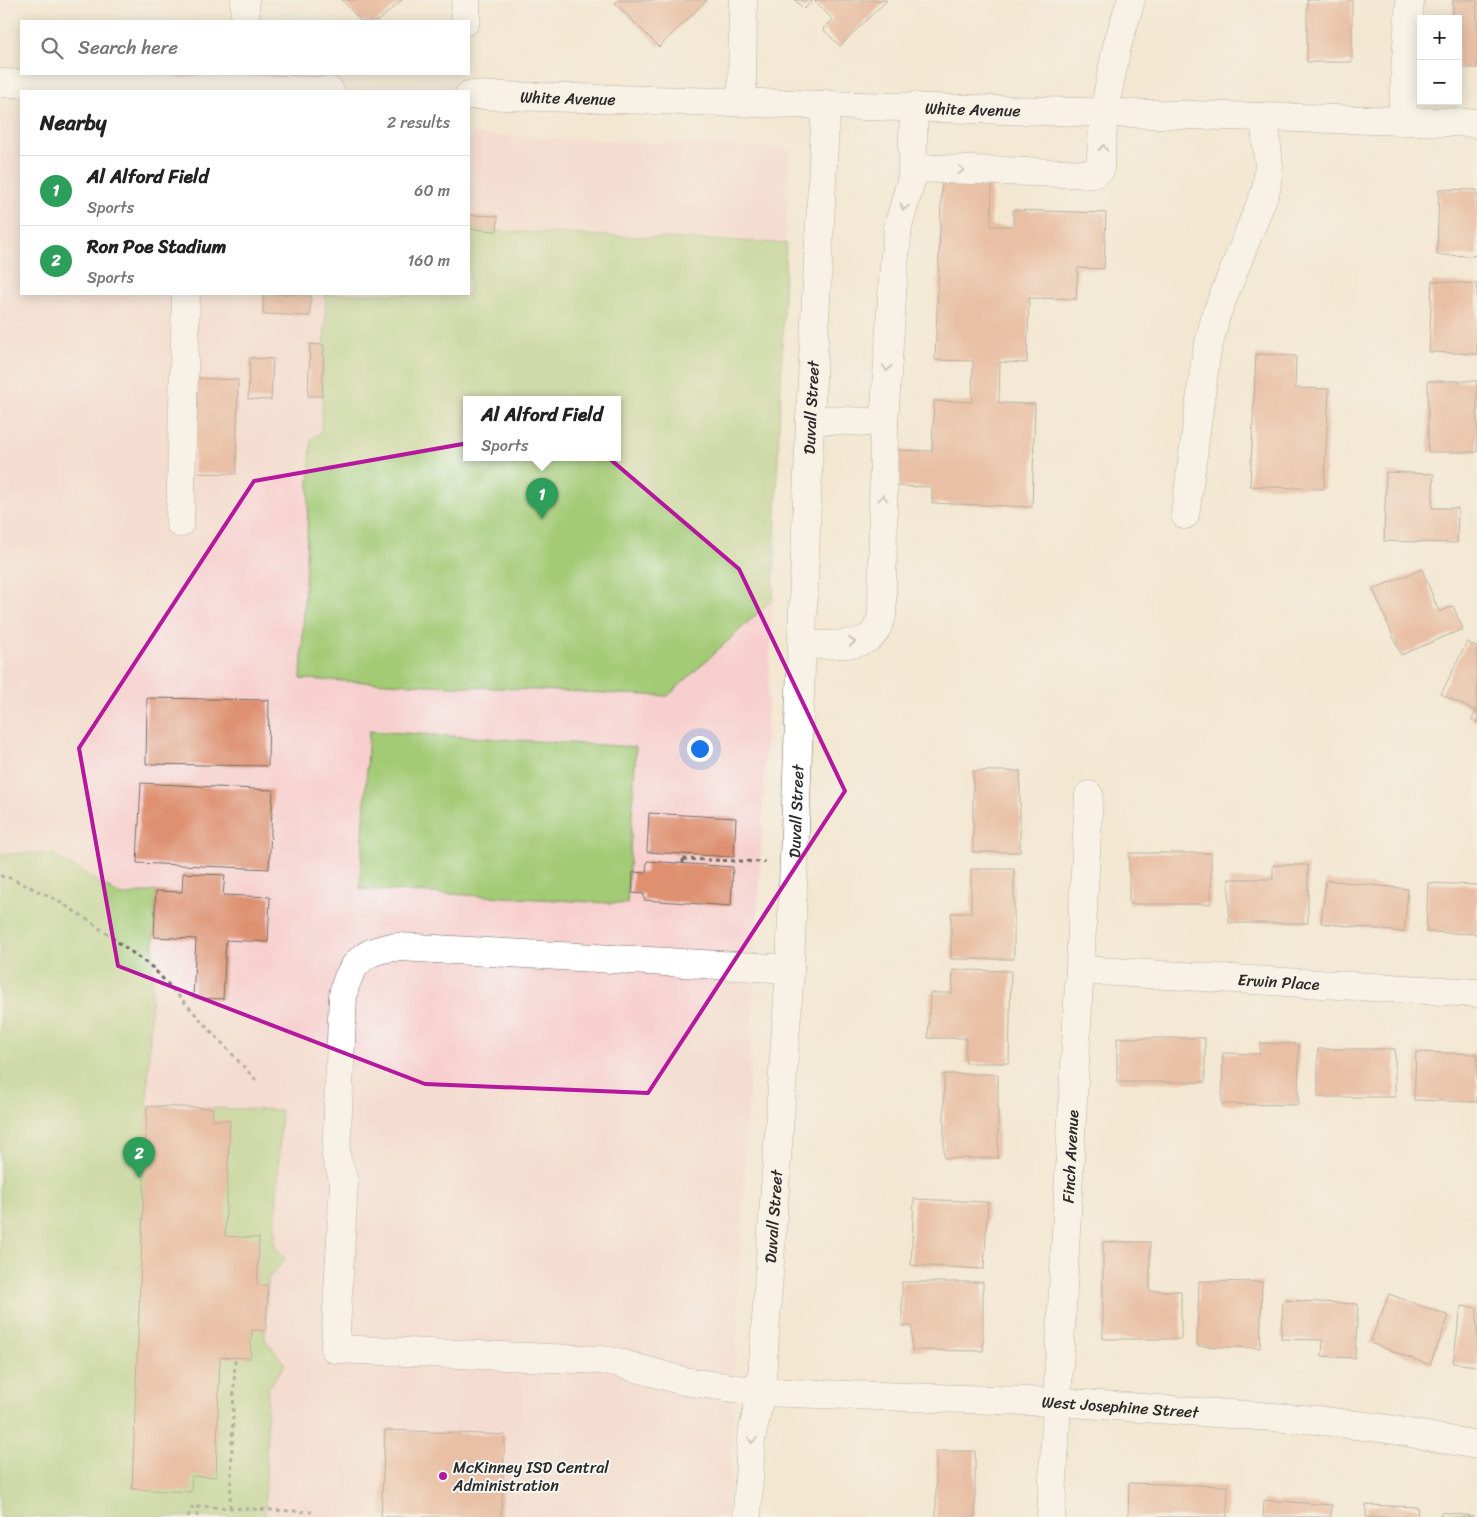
<!DOCTYPE html>
<meta charset="utf-8">
<style>
body{margin:0;font-family:Sriracha,sans-serif;background:#f2f2f2;color:#222}
.controls{position:absolute;right:15px;top:15px;display:grid;overflow:hidden;border-radius:0px;box-shadow:0 2px 12px #0003}
.controls button{width:45px;height:45px;display:grid;place-items:center;padding:0;border:0;border-bottom:1px solid #e0e0e0;background:#fff;color:#222;font:25px sans-serif}
.you{position:absolute;left:699px;top:748px;width:18px;height:18px;margin:-12px;border:4px solid #fff;border-radius:50%;background:#1a73e8;box-shadow:0 0 0 8px #1a73e833}
.badge{display:grid;place-items:center;width:32px;height:32px;border-radius:50%;background:#2563eb;color:#fff;font-size:16px;font-weight:700}
.pin{position:absolute;translate:-50% -41px;filter:drop-shadow(0 1px 2px #0008)}
.pin::after{content:'';position:absolute;top:26px;width:18px;height:15px;background:inherit;clip-path:polygon(0 0,100% 0,50% 100%)}
.popup{position:absolute;left:463px;top:396px;width:158px;height:65px;box-sizing:border-box;display:grid;place-content:center;border-radius:0px;background:#fff;filter:drop-shadow(0 1px 4px #0005);font-size:16px;white-space:nowrap;color:#767676}
.popup b{font-size:19px;color:#222}
.popup::after{content:'';position:absolute;left:50%;top:100%;margin-left:-10px;border:10px solid transparent;border-top-color:#fff}
.list{margin:0;padding:0;list-style:none}
h2{display:flex;justify-content:space-between;align-items:center;height:65px;margin:0;padding:0 20px;font-size:21px}
h2 small{font-size:16px;font-weight:400;color:#767676}
.list li{display:grid;grid-template-columns:32px 1fr auto;gap:15px;align-items:center;box-sizing:border-box;height:70px;padding:0 20px;border-top:1px solid #e0e0e0}
.list b{display:block;font-size:19px;white-space:nowrap}
.list p{margin:0;font-size:16px;white-space:nowrap;color:#767676}
.list em{font-size:16px;font-style:normal;color:#767676}
.icon{flex:none;width:28px;height:28px;fill:none;stroke:currentColor;stroke-width:2;stroke-linecap:round;stroke-linejoin:round}
.map{position:relative;flex:none;width:1477px;height:1517px;overflow:hidden}
.search{position:absolute;background:#fff;box-shadow:0 2px 12px #0003;left:20px;top:20px;width:450px;height:55px;display:flex;align-items:center;gap:12px;box-sizing:border-box;padding:0 18px;border-radius:0px;color:#767676;font-size:19px}
.panel{position:absolute;background:#fff;box-shadow:0 2px 12px #0003;left:20px;top:90px;width:450px;height:205px;border-radius:0px}
.map>svg:first-child{display:block}
.built{fill:#f7d0ce;fill-rule:evenodd}
.green{fill:#a3ca75;stroke:#677a50;fill-rule:evenodd}
.building{fill:#de906f}
.lines{fill:none;stroke-linecap:round;stroke-linejoin:round}
.minor-casing{stroke:#716d65;stroke-width:29}
.path{stroke:#716d65;stroke-width:3;stroke-dasharray:4 4;stroke-linecap:butt}
.minor{stroke:#fff;stroke-width:28}
.oneway{stroke:#a0a0a0}
.marked{fill:none;stroke:#b5179e;stroke-width:4;stroke-linejoin:round}
.poi-dot{fill:#b5179e;stroke:#f6f6f2;stroke-width:2}
.labels{text-anchor:middle;dominant-baseline:central;stroke-width:4;stroke-linejoin:round;paint-order:stroke}
.street-label{font-size:16px;fill:#2b2b2b;stroke:#f6f6f2}
.poi-label{font-size:16px;fill:#2b2b2b;stroke:#f6f6f2;text-anchor:start}
</style>
<div class="map">
<svg width="1477" height="1517" viewBox="0 0 1477 1517">
<rect width="100%" height="100%" fill="#f6f6f2"/>
<filter id="ink" filterUnits="userSpaceOnUse"><feTurbulence type="fractalNoise" baseFrequency=".02" numOctaves="2"/><feDisplacementMap in="SourceGraphic" scale="10" xChannelSelector="R" yChannelSelector="G"/><feConvolveMatrix kernelMatrix="1 2 1 2 8 2 1 2 1" color-interpolation-filters="sRGB"/></filter>
<filter id="wash" filterUnits="userSpaceOnUse"><feTurbulence type="fractalNoise" baseFrequency=".0096" numOctaves="4" result="noise"/><feDisplacementMap in="SourceGraphic" scale="20" xChannelSelector="R" yChannelSelector="G"/><feGaussianBlur stdDeviation="1.12" result="paint"/><feColorMatrix in="noise" values="0 0 0 0 0 0 0 0 0 0 0 0 0 0 0 0 0 1.4 0 .05"/><feComposite in="paint" operator="in"/></filter>
<g filter="url(#wash)">
<rect width="100%" height="100%" fill="#f3e7d2"/>
<path class="built" d="M0,113L21,114V294H469V134L789,149L773,599L728,1517H0ZM467,400H617V458H467Z"/>
<path class="green" d="M469,230L786,243L773,599L668,696L301,679L311,439L321,432L326,294H469ZM467,400H617V458H467Z
M369,731L636,747L627,904L360,889Z
M29,853L52,854L122,896L156,891L147,1106L281,1110L275,1246L286,1259L268,1279L265,1339L285,1364L268,1389L265,1517H0V854Z"/>
<g id="blocks">
<path class="building" d="M342,0H402L378,21H361Z
M619,0H707L659,47L615,3Z
M795,0H813L804,9Z
M814,0H887L840,46L823,29L833,20Z
M1307,0H1352V62H1307Z
M1453,0H1477V68H1458V19H1453Z
M942,178L992,180L991,226H1013V210L1106,213L1104,269L1078,268L1076,299L1029,298L1027,363L1000,362L999,403L1035,404L1032,507L932,503V487L893,486L895,450L932,451L934,401L972,402L973,361L935,360Z
M1439,189L1477,190V256L1437,255Z
M469,215L498,216L497,231L469,229Z
M1432,281L1477,284V354L1429,352Z
M263,294H311L310,316L263,314Z
M310,344L324,345L322,396H308Z
M1256,354L1296,356L1295,388L1329,389L1324,489L1250,486Z
M250,358L273,359L271,400L248,399Z
M197,378L238,380L236,474L194,473Z
M1428,381H1477V452H1428Z
M1386,472L1434,474L1432,508H1458L1457,543L1384,541Z
M1422,569L1439,612L1453,606L1463,629L1401,655L1373,589Z
M1467,642L1477,647V722L1472,720L1476,711L1441,694Z
M147,698L269,700L268,766L146,764Z
M973,771H1020V852H973Z
M141,783L273,790L269,869L137,863Z
M649,813L736,818L734,857L647,852Z
M1129,853H1211V904H1129Z
M647,861L733,867L731,906L644,900V894L632,893L633,872L646,873Z
M1273,865H1308V923H1229V879H1273Z
M971,869H1014V959H951V913H971Z
M183,873L225,875L223,895L270,897L268,942L226,940L223,999L193,998L196,939L154,937L156,891L182,892Z
M1326,880L1408,889L1404,932L1321,923Z
M1428,883L1477,885V934L1426,932Z
M953,970L1011,971L1009,1063H965L966,1038H928L930,993H952Z
M1117,1038H1205V1082H1117Z
M1260,1043L1299,1044L1298,1105L1222,1104L1223,1053L1260,1054Z
M1318,1049H1395V1097H1318Z
M1416,1052L1477,1054V1102L1414,1100Z
M944,1074H998V1158H944Z
M147,1106L213,1108L212,1120H230L225,1236L259,1238L257,1285H268L266,1331L252,1330L250,1358L220,1357L216,1477L192,1476L191,1492L132,1489Z
M914,1199L988,1202L984,1269L911,1265Z
M1103,1242H1150V1291H1181V1339H1103Z
M1199,1281L1262,1282L1260,1348L1197,1346Z
M902,1282H983V1351L912,1350V1326H902Z
M1389,1294L1449,1316L1430,1365L1370,1343Z
M1283,1300L1358,1304L1355,1358L1322,1356L1323,1340L1281,1339Z
M1461,1306L1477,1308V1366L1453,1363Z
M385,1430L505,1435L501,1517H381Z
M936,1451H975V1517H936Z
M1129,1483L1228,1486L1227,1517H1128Z
M1264,1500L1332,1505L1331,1517H1263Z
M1366,1505L1418,1507L1417,1517H1366Z
M1441,1512L1473,1516V1517H1440Z"/>
</g>
</g>
<g filter="url(#ink)">
<use href="#blocks" fill-opacity="0" stroke="#716d65" stroke-width="1"/>
<g class="lines">
<defs>
<g id="minor">
<path d="M245,21V0"/>
<path d="M466,21V0"/>
<path d="M0,83L330,91"/>
<path id="s1" d="M469,95L1477,123"/>
<path d="M742,102L743,0"/>
<path d="M1402,120L1410,0"/>
<path d="M912,168L1093,174L1100,170L1104,112L1117,46L1131,0"/>
<path d="M884,423L894,265L898,227L912,177L914,106"/>
<path d="M1185,515L1206,356L1216,315L1266,190L1269,166L1264,117"/>
<path d="M180,523L186,294"/>
<path d="M803,645C820,644 854,647 867,639C875,635 879,624 882,616L884,423L810,419"/>
<path id="s2" d="M790,969L399,947C366,948 349,963 343,995L336,1157L344,1181L335,1349L601,1360L616,1362L683,1381L761,1392L1057,1402L1316,1420L1388,1429L1477,1445"/>
<path id="s3" d="M1080,970L1477,993"/>
<path id="s4" d="M747,1517L751,1440L761,1392L790,969L810,419L826,104"/>
<path id="s5" d="M1051,1517L1089,795"/>
</g>
</defs>
<use href="#minor" class="minor-casing"/>
<path class="path" d="M683,859L765,862
M683,863V855
M0,876L10,878L53,898L87,919L153,968L256,1080
M230,1508L235,1357
M188,1517L193,1506L312,1512
M197,1517L198,1506"/>
<use href="#minor" class="minor"/>
</g>
<defs><path id="oneway-chevron" d="M-2-3.5L2.5 0L-2 3.5" fill="none" stroke-width="1.6" stroke-linecap="round" stroke-linejoin="round" transform="scale(1.25)"/></defs>
<g class="oneway">
<use href="#oneway-chevron" transform="translate(1103 148) rotate(-88)"/>
<use href="#oneway-chevron" transform="translate(961 170) rotate(2)"/>
<use href="#oneway-chevron" transform="translate(904 207) rotate(106)"/>
<use href="#oneway-chevron" transform="translate(887 368) rotate(94)"/>
<use href="#oneway-chevron" transform="translate(883 498) rotate(-90)"/>
<use href="#oneway-chevron" transform="translate(852 642) rotate(-5)"/>
<use href="#oneway-chevron" transform="translate(752 1440) rotate(97)"/>
</g>
</g>
<path d="M0 0H1477V1517H0ZM570,425L739,569L845,791L648,1093L425,1084L118,966L79,748L254,481Z" fill="#f3e7d2" fill-opacity=".55" fill-rule="evenodd"/>
<path class="marked" d="M570,425L739,569L845,791L648,1093L425,1084L118,966L79,748L254,481Z"/>
<circle class="poi-dot" cx="443" cy="1476" r="5"/>
<g class="labels">
<g class="street-label">
<text stroke="none"><textPath href="#s1" startOffset="99">White Avenue</textPath></text>
<text stroke="none"><textPath href="#s1" startOffset="504">White Avenue</textPath></text>
<text stroke="none"><textPath href="#s4" startOffset="1112">Duvall Street</textPath></text>
<text stroke="none"><textPath href="#s4" startOffset="708">Duvall Street</textPath></text>
<text stroke="none"><textPath href="#s3" startOffset="199">Erwin Place</textPath></text>
<text stroke="none"><textPath href="#s5" startOffset="361">Finch Avenue</textPath></text>
<text stroke="none"><textPath href="#s4" startOffset="302">Duvall Street</textPath></text>
<text stroke="none"><textPath href="#s2" startOffset="1618">West Josephine Street</textPath></text>
</g>
<g class="poi-label">
<text x="453" y="1467">McKinney ISD Central<tspan x="453" dy="18">Administration</tspan></text>
</g>
</g>
</svg>
<div class="controls">
<button>+</button>
<button>−</button>
</div>
<div class="you"></div>
<div class="pin badge" style="left:542px;top:519px;background:#2e9e5b">1</div>
<div class="popup"><b>Al Alford Field</b>Sports</div>
<div class="pin badge" style="left:139px;top:1178px;background:#2e9e5b">2</div>
<div class="search"><svg class="icon" aria-label="search" viewBox="0 0 24 24"><circle cx="10" cy="10" r="6"/><path d="M15 15l6 6"/></svg>Search here</div>
<section class="panel">
<h2>Nearby<small>2 results</small></h2>
<ul class="list">
<li><span class="badge" style="background:#2e9e5b">1</span><div><b>Al Alford Field</b><p>Sports</p></div><em>60 m</em></li>
<li><span class="badge" style="background:#2e9e5b">2</span><div><b>Ron Poe Stadium</b><p>Sports</p></div><em>160 m</em></li>
</ul>
</section>
</div>
